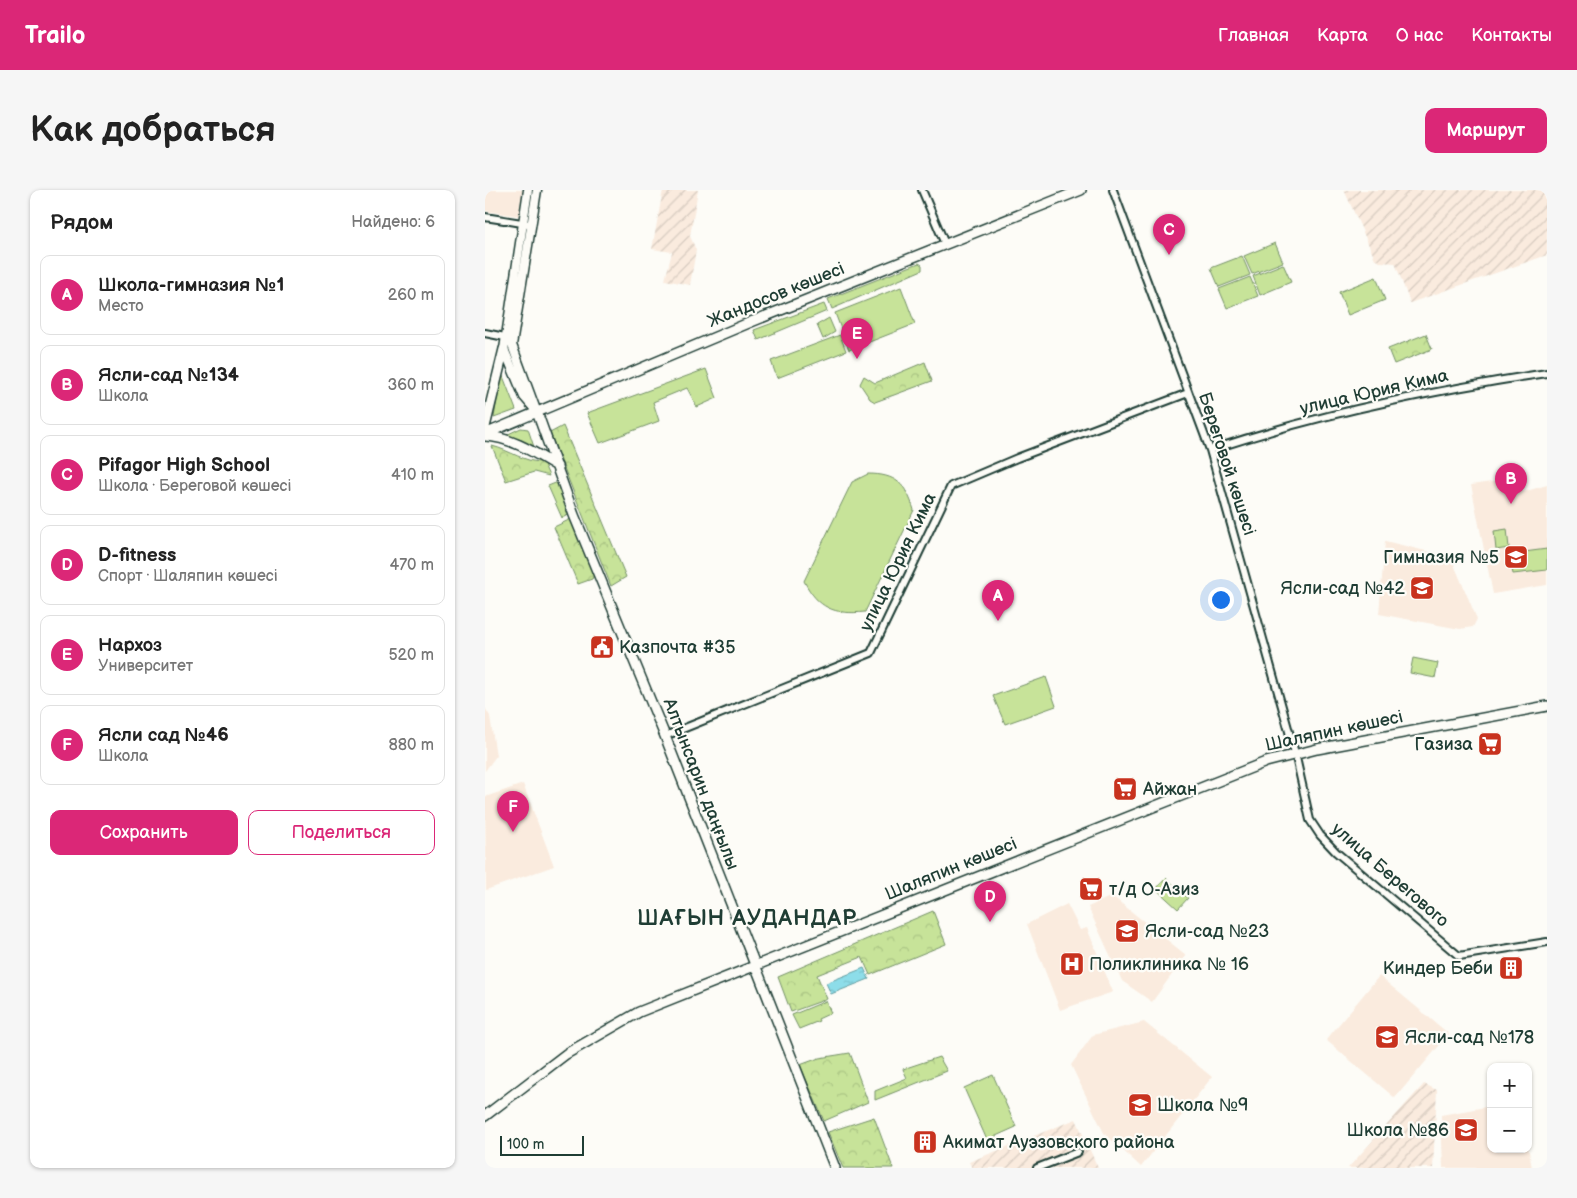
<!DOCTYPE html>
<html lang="ru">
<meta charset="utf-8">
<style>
body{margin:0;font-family:"Balsamiq Sans",sans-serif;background:#f6f6f6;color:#222}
.controls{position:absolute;right:15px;bottom:15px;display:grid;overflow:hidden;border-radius:10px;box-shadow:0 1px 4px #0004}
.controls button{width:45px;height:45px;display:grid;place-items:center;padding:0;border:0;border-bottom:1px solid #e0e0e0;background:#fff;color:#222;font:25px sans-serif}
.scale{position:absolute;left:15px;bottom:12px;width:84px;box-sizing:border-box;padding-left:5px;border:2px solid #1f3d34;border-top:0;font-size:14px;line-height:18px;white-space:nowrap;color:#1f3d34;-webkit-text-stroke:4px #fdfcf7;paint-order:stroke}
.you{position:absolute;left:735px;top:409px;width:18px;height:18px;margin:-12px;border:4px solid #fff;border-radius:50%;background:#1a73e8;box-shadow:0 0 0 8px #1a73e833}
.badge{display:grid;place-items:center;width:32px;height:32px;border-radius:50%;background:#db2777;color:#fff;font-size:16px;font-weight:700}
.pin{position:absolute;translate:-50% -41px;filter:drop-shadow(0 1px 2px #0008)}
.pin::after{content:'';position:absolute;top:26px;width:18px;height:15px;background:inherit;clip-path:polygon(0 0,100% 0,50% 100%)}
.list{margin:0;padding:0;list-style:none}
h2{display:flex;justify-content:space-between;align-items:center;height:65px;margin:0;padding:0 20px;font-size:21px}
h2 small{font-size:16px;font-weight:400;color:#767676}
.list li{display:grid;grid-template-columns:32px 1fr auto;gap:15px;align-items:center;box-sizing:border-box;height:80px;margin:0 10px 10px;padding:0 10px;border:1px solid #e0e0e0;border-radius:10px}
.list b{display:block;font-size:19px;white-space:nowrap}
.list p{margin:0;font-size:16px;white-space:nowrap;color:#767676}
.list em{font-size:16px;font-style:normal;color:#767676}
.actions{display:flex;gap:10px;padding:15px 20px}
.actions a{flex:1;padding:11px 0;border:1px solid #db2777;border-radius:10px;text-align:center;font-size:18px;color:#db2777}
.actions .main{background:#db2777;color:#fff}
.map{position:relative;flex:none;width:1062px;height:978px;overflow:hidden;border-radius:10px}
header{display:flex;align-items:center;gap:30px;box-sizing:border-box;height:70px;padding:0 25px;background:#db2777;color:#fff}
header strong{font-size:24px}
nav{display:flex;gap:28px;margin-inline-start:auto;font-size:18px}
.intro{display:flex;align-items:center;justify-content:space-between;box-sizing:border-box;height:120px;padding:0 30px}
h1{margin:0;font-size:35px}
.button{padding:12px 22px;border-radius:10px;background:#db2777;color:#fff;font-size:18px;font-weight:700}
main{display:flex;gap:30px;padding:0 30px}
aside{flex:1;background:#fff;border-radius:10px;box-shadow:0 1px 4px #0004}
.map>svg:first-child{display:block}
.built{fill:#faebde}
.industrial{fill:url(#industrial-furrows)}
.green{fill:#c7e399;stroke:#739066}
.forest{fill:url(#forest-crowns);stroke:#739066}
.water{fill:url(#water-ripples);stroke:#619da1}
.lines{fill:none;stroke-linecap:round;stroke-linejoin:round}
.minor-casing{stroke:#1f3d34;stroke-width:10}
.tertiary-casing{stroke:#1f3d34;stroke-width:11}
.secondary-casing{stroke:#1f3d34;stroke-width:12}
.minor{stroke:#fdfcf7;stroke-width:6}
.tertiary{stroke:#fdfcf7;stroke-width:8}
.secondary{stroke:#fdfcf7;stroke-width:9}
.labels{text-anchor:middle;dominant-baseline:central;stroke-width:4.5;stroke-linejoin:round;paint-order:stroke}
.street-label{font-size:18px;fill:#1f3d34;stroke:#fdfcf7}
.poi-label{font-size:18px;fill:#1f3d34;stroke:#fdfcf7;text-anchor:start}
.district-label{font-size:22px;font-weight:bold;letter-spacing:1px;fill:#1f3d34;stroke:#fdfcf7}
</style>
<header>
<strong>Trailo</strong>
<nav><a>Главная</a><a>Карта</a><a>О нас</a><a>Контакты</a></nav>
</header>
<div class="intro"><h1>Как добраться</h1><a class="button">Маршрут</a></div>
<main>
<aside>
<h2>Рядом<small>Найдено: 6</small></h2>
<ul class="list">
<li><span class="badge">A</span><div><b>Школа-гимназия №1</b><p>Место</p></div><em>260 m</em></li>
<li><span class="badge">B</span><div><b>Ясли-сад №134</b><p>Школа</p></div><em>360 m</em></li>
<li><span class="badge">C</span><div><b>Pifagor High School</b><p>Школа · Береговой көшесі</p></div><em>410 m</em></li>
<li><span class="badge">D</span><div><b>D-fitness</b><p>Спорт · Шаляпин көшесі</p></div><em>470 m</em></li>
<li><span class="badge">E</span><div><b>Нархоз</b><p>Университет</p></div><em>520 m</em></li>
<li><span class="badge">F</span><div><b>Ясли сад №46</b><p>Школа</p></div><em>880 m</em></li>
</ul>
<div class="actions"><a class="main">Сохранить</a><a>Поделиться</a></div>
</aside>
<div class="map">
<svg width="1062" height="978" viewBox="0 0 1062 978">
<defs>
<pattern id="industrial-furrows" width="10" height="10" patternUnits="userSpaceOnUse" patternTransform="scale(1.25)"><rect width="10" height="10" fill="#faebde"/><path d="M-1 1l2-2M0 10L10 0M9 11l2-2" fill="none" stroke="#d6cabf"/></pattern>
<pattern id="forest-crowns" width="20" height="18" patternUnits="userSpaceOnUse" patternTransform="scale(1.25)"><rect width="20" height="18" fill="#c7e399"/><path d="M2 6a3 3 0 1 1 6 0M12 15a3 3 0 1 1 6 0" fill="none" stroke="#aac484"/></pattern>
<pattern id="water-ripples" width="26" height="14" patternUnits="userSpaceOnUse" patternTransform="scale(1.25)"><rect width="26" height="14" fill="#8ddde9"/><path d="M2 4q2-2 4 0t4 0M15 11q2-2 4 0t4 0" fill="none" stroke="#79bfc8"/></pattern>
</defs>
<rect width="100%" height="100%" fill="#fdfcf7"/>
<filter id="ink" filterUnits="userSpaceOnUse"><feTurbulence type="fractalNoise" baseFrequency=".02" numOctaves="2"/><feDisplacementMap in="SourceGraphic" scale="10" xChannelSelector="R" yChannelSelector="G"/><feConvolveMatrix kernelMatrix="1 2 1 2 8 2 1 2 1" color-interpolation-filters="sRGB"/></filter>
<g filter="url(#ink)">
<path class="built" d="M0,0H38L34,26L0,21Z
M1027,289L1036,296L1038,302L1062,295V395L1008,404L986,295Z
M900,351L961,366L968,372L992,429L988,437L975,439L894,424Z
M0,518L5,526L11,566L0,581Z
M38,594L69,676L1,700L0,607Z
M627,706L701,765L667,812L637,791L603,717Z
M582,714L595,740L602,738L628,802L575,820L542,734Z
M894,786L964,844L910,908L841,850Z
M659,832L727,887L656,977L619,943L586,875L608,845Z
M1006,916V959H1043V956L1047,978H958L956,925Z"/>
<path class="industrial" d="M178,0H213L205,46L211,60L205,95L180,90L187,62L167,59Z
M859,0H1057L1062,13V65L925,113L910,73L895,72L890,69Z
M939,894L952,900L948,978H863Z
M591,929L613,978H487L484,972Z"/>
<path class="green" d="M790,53L798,72L767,84L759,66Z
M757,66L765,85L734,97L726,78Z
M434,73L437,75V80L347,119L343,109Z
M798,74L806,92L775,105L768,86Z
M765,87L773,106L742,118L734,99Z
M891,87L900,110L863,125L854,102Z
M416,97L430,134L364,160L350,123Z
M339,114L342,121L273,150L269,140Z
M355,145L361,161L292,188L286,171Z
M221,179L232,208L212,217L202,198L168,212L174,231L115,253L102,223Z
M16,181L31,220L9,228Z
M36,238L43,239L50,260L17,247Z
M383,284C411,284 421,294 429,320L380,422C349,425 333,418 319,391L367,292Z
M73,292L85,324L77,328L63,296Z
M1022,339L1024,358L1011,360L1009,341Z
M1062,359V380L1028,384L1024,364Z
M928,468L953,473L950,488L925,483Z
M561,487L571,516L520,534L508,506Z
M681,688L703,708L693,719L671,699Z
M341,811L346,823L333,829L334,831L314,839L307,825Z
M508,885L531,937L502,950L479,898Z"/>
<path class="forest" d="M344,128L350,142L338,149L332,135Z
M941,144L947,159L909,174L903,159Z
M440,172L447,191L390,212L385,209L375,194L379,186L390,193Z
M78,236L141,387L126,396L65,243Z
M7,256C24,260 41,273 58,272L64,286L49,282L21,291Z
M86,329L109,385L107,389L93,394L69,337Z
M448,721L461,754L385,785L377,767L332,785L342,809L306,822L293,787Z
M365,863L383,912L339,931L315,875L334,868Z
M454,867L462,881L390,910V901L422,888L418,879Z
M389,927L408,978H358L343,942Z"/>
<path class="water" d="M379,778L384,789L346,804L341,793Z"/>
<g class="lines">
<defs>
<path id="minor" d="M437,0L460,54
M628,0L725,260L810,563L825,630L835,645L851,662L974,766L1062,752
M0,27L43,34
M0,143L20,147
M725,260C834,224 949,200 1062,183
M180,546L386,463L466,296L532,268L703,203
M552,978L593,962"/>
<path id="tertiary" d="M43,0L19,159L39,207L52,222
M51,220L27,155L52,0"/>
<path id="secondary" d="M52,222L89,325L180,546L350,978
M0,237L19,159
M0,244L266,132L596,0
M0,246C26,247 50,263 72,276
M0,926L81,864L154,822L781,572L832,559L1062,516"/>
</defs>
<use href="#minor" class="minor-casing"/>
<use href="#tertiary" class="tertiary-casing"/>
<use href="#secondary" class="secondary-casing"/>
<use href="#minor" class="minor"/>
<use href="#tertiary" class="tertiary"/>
<use href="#secondary" class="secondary"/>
</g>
</g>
<defs>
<symbol id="school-square" viewBox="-11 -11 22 22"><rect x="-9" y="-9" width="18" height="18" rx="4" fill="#c8321e" stroke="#fdfcf7"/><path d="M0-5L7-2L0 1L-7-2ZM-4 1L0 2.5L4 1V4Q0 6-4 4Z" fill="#fff"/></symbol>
<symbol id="civic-square" viewBox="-11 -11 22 22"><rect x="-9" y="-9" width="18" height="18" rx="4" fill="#c8321e" stroke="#fdfcf7"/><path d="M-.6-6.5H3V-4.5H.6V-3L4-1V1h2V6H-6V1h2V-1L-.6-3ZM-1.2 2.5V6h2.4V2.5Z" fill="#fff"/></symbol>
<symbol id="supermarket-square" viewBox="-11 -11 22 22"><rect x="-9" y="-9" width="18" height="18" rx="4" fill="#c8321e" stroke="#fdfcf7"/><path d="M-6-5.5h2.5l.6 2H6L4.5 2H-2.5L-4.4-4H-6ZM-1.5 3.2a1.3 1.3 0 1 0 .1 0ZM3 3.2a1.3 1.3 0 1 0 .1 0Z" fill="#fff"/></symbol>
<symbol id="hospital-square" viewBox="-11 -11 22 22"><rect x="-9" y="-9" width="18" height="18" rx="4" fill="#c8321e" stroke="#fdfcf7"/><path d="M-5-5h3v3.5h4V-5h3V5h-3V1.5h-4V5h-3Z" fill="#fff"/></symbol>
<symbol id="building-square" viewBox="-11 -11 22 22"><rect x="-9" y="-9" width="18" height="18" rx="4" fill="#c8321e" stroke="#fdfcf7"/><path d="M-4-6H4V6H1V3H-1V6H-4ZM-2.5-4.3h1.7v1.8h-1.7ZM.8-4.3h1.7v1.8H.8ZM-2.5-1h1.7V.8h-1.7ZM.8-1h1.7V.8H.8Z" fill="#fff"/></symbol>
</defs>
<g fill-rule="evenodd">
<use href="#school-square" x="1017" y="353" width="28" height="28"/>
<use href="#school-square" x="923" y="384" width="28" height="28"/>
<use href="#civic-square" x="103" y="443" width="28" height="28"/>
<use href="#supermarket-square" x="991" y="540" width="28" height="28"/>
<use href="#supermarket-square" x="626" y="585" width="28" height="28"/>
<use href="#supermarket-square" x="592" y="685" width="28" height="28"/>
<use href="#school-square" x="628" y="727" width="28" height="28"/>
<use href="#hospital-square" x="573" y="760" width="28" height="28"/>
<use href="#building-square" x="1012" y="764" width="28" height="28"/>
<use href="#school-square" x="888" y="833" width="28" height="28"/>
<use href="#school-square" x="641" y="901" width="28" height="28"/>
<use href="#school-square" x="967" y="926" width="28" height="28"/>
<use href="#building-square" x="426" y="938" width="28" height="28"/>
</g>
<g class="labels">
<g class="street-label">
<text transform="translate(291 105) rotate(-22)">Жандосов көшесі</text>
<text transform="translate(889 202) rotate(-13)">улица Юрия Кима</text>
<text transform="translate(742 274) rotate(72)">Береговой көшесі</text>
<text transform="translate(413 372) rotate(-64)">улица Юрия Кима</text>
<text transform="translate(849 541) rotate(-12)">Шаляпин көшесі</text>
<text transform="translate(216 594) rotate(69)">Алтынсарин даңғылы</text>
<text transform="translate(466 679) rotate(-22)">Шаляпин көшесі</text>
<text transform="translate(905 685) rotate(41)">улица Берегового</text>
</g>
<g class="poi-label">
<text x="1014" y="367" text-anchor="end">Гимназия №5</text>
<text x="920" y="398" text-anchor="end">Ясли-сад №42</text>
<text x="134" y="457">Казпочта #35</text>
<text x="988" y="554" text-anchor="end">Газиза</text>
<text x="658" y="599">Айжан</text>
<text x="624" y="699">т/д О-Азиз</text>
<text x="660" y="741">Ясли-сад №23</text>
<text x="604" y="774">Поликлиника № 16</text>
<text x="1008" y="778" text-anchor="end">Киндер Беби</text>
<text x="920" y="847">Ясли-сад №178</text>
<text x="672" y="915">Школа №9</text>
<text x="964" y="940" text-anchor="end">Школа №86</text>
<text x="458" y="952">Акимат Ауэзовского района</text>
</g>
<g class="district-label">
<text x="262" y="728">ШАҒЫН АУДАНДАР</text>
</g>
</g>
</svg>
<div class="controls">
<button>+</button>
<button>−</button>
</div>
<div class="scale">100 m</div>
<div class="you"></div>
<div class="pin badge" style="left:513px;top:431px">A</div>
<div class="pin badge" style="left:1026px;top:314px">B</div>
<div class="pin badge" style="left:684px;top:65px">C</div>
<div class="pin badge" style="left:505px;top:732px">D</div>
<div class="pin badge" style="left:372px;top:169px">E</div>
<div class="pin badge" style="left:28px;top:642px">F</div>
</div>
</main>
